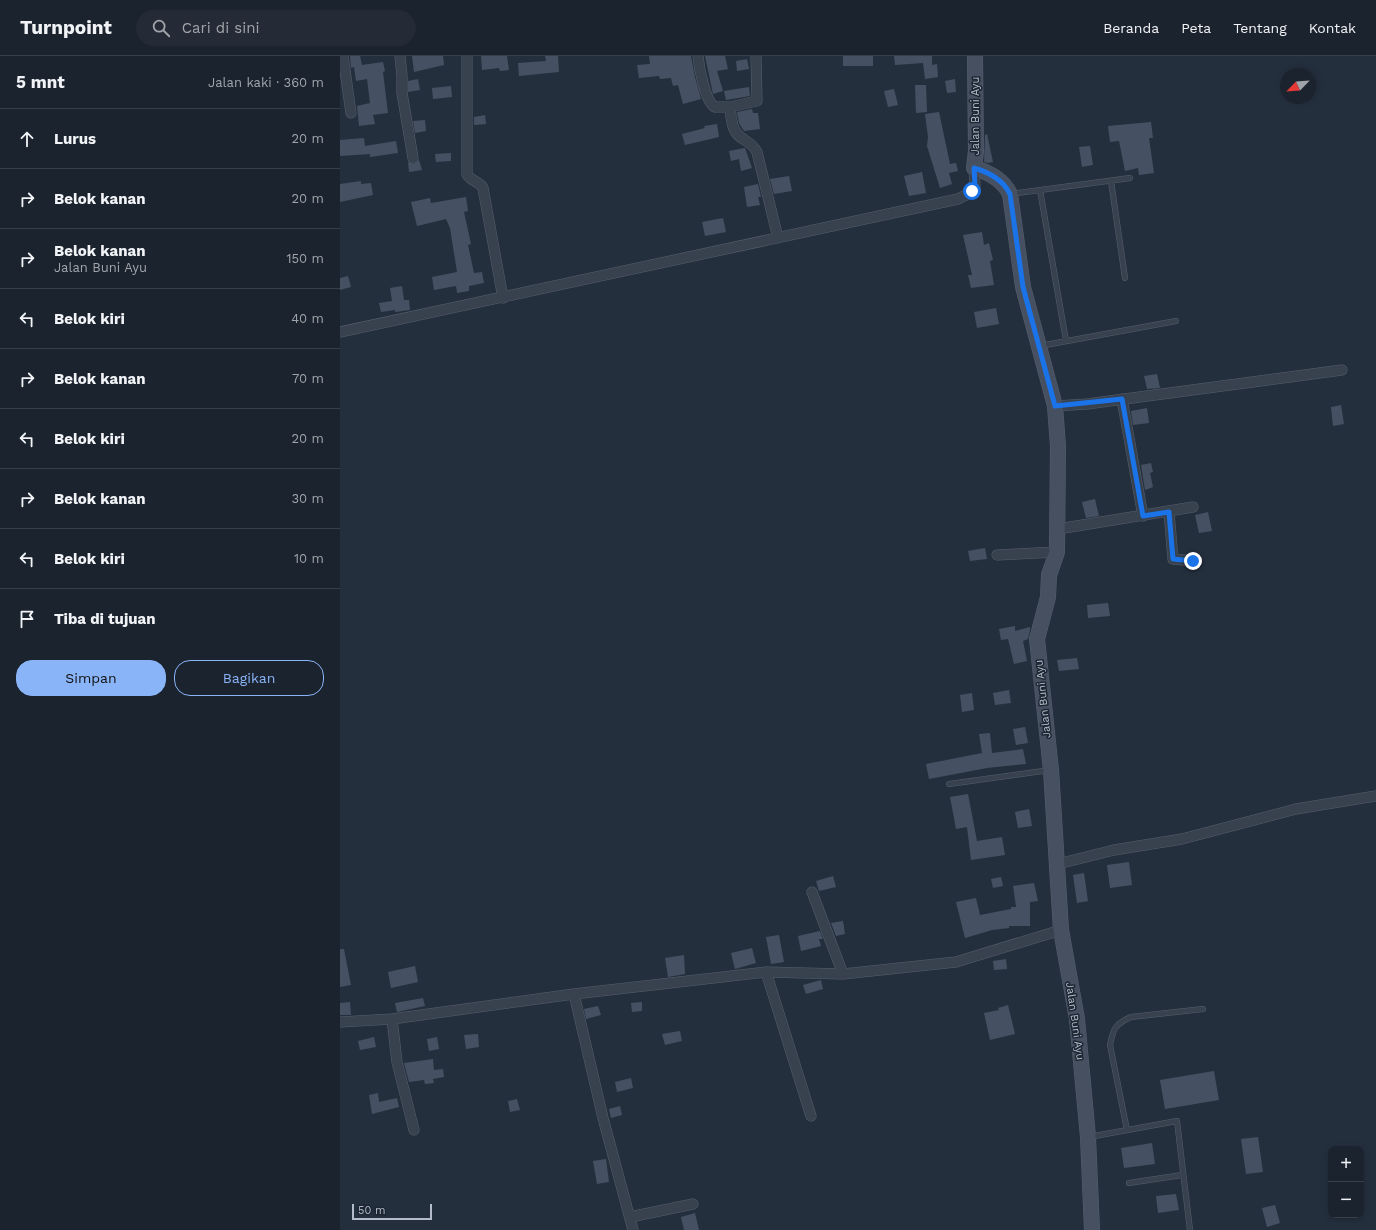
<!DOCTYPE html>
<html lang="id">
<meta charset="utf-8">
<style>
body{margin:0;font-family:"Work Sans",sans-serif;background:#242b36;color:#f1f3f6}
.controls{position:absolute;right:12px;bottom:12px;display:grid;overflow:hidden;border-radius:8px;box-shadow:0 2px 6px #0003}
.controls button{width:36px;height:36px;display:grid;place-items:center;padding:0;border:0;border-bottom:1px solid #39404a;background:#1b232e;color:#f1f3f6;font:20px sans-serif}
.compass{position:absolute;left:940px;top:12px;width:36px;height:36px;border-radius:50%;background:#1b232e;box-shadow:0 2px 6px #0003;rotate:245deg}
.scale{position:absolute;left:12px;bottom:10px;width:80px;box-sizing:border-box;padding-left:4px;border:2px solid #b4bcc9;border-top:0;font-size:11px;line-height:14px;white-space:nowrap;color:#b4bcc9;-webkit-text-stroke:3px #1d2633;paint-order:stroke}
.stop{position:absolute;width:12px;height:12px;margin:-9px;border:3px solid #1a73e8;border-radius:50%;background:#fff}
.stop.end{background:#1a73e8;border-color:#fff;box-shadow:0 1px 4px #0008}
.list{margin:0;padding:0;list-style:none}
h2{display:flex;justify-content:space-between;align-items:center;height:52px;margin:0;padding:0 16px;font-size:17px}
h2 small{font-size:13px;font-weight:400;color:#a0a4aa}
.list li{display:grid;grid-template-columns:26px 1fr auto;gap:12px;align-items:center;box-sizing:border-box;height:60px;padding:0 16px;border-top:1px solid #39404a}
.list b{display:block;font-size:15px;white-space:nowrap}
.list p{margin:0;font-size:13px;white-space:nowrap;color:#a0a4aa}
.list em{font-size:13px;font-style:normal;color:#a0a4aa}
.actions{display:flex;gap:8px;padding:12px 16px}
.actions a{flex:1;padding:9px 0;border:1px solid #8ab4f8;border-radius:16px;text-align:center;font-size:14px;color:#8ab4f8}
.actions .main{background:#8ab4f8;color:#111}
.icon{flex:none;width:22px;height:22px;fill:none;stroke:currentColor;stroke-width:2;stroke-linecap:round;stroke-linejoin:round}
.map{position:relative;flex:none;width:1036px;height:1174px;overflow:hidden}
header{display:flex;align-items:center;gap:24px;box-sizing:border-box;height:56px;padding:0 20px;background:#1b232e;border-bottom:1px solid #39404a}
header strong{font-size:19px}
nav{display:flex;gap:22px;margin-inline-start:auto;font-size:14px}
.search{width:280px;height:36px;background:#242b36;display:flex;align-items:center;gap:10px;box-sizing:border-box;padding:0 14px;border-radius:22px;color:#a0a4aa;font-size:15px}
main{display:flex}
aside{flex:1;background:#1b232e}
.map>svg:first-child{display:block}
.building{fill:#455162}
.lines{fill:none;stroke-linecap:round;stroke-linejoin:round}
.service-casing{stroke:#565f6c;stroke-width:6}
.minor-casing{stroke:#565f6c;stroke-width:11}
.secondary-casing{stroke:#565f6c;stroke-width:16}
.service{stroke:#38414e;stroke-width:5}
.minor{stroke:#38414e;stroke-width:10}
.secondary{stroke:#465061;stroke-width:15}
.route{stroke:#1a73e8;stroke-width:5}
.labels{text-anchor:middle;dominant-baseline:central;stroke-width:3;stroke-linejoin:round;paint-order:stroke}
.street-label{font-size:11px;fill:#b4bcc9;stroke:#1d2633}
</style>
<header>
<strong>Turnpoint</strong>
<div class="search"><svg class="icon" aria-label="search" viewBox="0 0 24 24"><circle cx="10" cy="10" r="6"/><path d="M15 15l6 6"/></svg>Cari di sini</div>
<nav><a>Beranda</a><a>Peta</a><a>Tentang</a><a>Kontak</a></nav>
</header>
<main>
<aside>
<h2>5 mnt<small>Jalan kaki · 360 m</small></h2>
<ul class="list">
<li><svg class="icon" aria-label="ahead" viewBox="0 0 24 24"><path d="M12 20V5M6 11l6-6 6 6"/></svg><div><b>Lurus</b></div><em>20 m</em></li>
<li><svg class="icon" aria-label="right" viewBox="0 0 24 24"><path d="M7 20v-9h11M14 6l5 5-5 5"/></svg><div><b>Belok kanan</b></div><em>20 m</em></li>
<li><svg class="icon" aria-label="right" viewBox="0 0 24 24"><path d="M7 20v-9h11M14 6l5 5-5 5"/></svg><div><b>Belok kanan</b><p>Jalan Buni Ayu</p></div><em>150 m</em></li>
<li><svg class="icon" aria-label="left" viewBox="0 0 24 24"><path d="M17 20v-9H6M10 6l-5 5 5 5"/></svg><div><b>Belok kiri</b></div><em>40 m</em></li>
<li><svg class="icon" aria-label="right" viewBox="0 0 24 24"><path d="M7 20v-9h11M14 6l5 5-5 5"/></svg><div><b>Belok kanan</b></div><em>70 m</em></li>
<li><svg class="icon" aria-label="left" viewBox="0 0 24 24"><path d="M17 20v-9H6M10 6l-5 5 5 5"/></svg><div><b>Belok kiri</b></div><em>20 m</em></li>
<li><svg class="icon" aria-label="right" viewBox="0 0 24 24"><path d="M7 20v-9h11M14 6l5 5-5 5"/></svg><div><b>Belok kanan</b></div><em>30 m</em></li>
<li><svg class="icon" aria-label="left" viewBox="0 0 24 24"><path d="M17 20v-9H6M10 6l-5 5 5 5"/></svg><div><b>Belok kiri</b></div><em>10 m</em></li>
<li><svg class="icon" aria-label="arrive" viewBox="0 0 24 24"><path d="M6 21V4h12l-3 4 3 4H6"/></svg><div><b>Tiba di tujuan</b></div></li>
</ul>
<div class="actions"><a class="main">Simpan</a><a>Bagikan</a></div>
</aside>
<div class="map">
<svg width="1036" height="1174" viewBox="0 0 1036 1174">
<rect width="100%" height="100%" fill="#242f3e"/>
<path class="building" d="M10,0H20L22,9L43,6L45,15L43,16L48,57L33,59L35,68L19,70L17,50L30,47L27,23L16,25L14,11L11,12Z
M72,0H103L104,9L74,16Z
M141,0H167L169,14L160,15L159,12L142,14Z
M205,0H218L219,16L179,20L178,7L206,5Z
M309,0H351L355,21L361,43L343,48L338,29L333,30L331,22L320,23L319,20L299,22L297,9L310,8Z
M365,0H385L388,13L377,15L383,35L373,38Z
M503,0H533V10H503Z
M554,0H592V9L597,8L598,21L585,23L583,7L555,9Z
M407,3L409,13L397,15L396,5Z
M78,23L80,34L68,36V25Z
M615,23L616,36L607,37L605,25Z
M575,29H586L587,56L576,57Z
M111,30L112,41L93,43L92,32Z
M409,31L410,40L386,44L384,35Z
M554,33L558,49L548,51L544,35Z
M412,53L413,57H418L420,73L404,75L399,67L397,56Z
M599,56L610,108L616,107L618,115L609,117L612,128L600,132L587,90L588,81L585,58Z
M145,59L146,68L134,69V61Z
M85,64L86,75L75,77L73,65Z
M811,66L813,82H809L814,117L799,119L798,112L785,115L779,85L770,86L768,70Z
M377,68L379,81L345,89L342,78L365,72L364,70Z
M647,78L653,106L648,107L644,106L645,79Z
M24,82L25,90L56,85L58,97L30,101V98L0,100V84Z
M750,90L753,109L742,111L739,91Z
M405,92L412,112L401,115L399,103L391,105L389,95Z
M111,97V105L96,106L95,98Z
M79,104L82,114L69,116L68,106L74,108Z
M582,116L586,137L569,140L564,120Z
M449,120L452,135L434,138L430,123Z
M21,125V128L31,127L33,139L0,146V128Z
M418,128L421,141H418L420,149L407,151L404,131Z
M126,141L128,155L124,156L131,188L128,189L134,217L142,216L144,227L129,230V235L117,237L116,230L94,234L92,221L117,216L110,172L106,163L77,170L71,146L90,142L91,147Z
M383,162L386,176L365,180L362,166Z
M642,176L644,189L649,187L653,204L650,205L654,229L631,232L628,219H632L623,179Z
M8,220L11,231L0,234V222Z
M62,230L64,244H69L70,254L55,256V254L41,256L39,247L52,245L50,232Z
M656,252L659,268L637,272L634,256Z
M817,318L820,332L807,333L804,320Z
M1001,349L1004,368L993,370L991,351Z
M807,352L809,367L793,369L791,355Z
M811,407L813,416L810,417L813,431L805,434L801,409Z
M755,443L759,460L746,462L742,446Z
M868,456L872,475L859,477L855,459Z
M645,492L647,503L630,505L628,495Z
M768,547L770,560L748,562L747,549Z
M675,570V575L690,571V574L688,583L683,585L687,605L674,608L668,583L661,584L659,573Z
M737,602L739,613L719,615L717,604Z
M669,634L671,647L655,649L653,637Z
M632,637L634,654L622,656L620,639Z
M685,671L688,687L676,689L673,673Z
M650,677L652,697L683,693L686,708L647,712L589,723L586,708L642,697L639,678Z
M628,738L637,785L662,781L665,799L631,804L627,771L616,773L610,741Z
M689,753L692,770L678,772L675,756Z
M789,806L792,829L770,832L767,809Z
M744,817L748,845L737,847L733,819Z
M493,820L496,831L479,835L476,825Z
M661,821L663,830L653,832L651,823Z
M694,827L698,845L690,846V870H669V872L652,874L625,882L616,846L636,842L640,859L671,853V851H676L673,830Z
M503,865L505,878L496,880L491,867Z
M480,875L483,883H479L481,890L461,895L458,880Z
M439,879L444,906L431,908L426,881Z
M412,892L416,907L395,913L391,897Z
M0,893H4L11,929L0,931Z
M344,899L345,918L328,921L325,902Z
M666,903L667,913L654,914L653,905Z
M75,910L78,926L51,932L48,916Z
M481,924L483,933L466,938L463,929Z
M83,942L85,950L57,956L55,947Z
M10,946L11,959H0V947Z
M302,946V955L292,956L291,947Z
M668,949L675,978L650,984L644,957L659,954L658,952Z
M258,950L261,959L246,963L244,953Z
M340,975L342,985L325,989L322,978Z
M138,978L139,991L126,993L124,979Z
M34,981L36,991L20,994L18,985Z
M97,981L99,993L89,995L87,983Z
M93,1003L94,1014L103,1013L104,1021L93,1023L94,1027L85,1028L84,1024L69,1026L64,1007Z
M874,1015L879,1044L825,1053L820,1024Z
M291,1022L293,1032L277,1036L275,1026Z
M38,1037L39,1046L57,1042L59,1051L32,1058L29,1039Z
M177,1043L180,1054L170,1056L168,1045Z
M280,1050L282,1059L271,1062L269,1053Z
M918,1081L923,1116L906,1118L901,1083Z
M812,1087L815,1108L784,1112L781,1092Z
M266,1103L269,1126L257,1128L253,1105Z
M836,1138L839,1154L818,1157L816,1140Z
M935,1149L940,1167L927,1171L922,1152Z
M355,1157L359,1174H344L341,1161Z"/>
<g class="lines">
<defs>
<path id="service" d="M771,125L785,222
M700,134L726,285
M671,138L790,122
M700,290L836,265
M609,728L710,714
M787,1074L770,989C773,973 775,968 791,961L863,953
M749,1081L837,1065L850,1174
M789,1127L842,1119"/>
<path id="minor" d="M3,0L11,57
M60,0L62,20V37L73,102
M127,0V118C130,125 139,125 143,132L163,242
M358,0C359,11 365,46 375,51H390L417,45L416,0
M390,51C391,59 391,72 398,79C405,86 411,85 417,96L438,182
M0,276L618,143L628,138L635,130L634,112
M782,343L803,460
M715,350L747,348L1002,314
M829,456L833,503L853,505
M718,473L853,451
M657,499L717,496
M718,808L774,794L842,783L956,753L1036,740
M472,836L503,918
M426,916L471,1060
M234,938L263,1062L293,1174
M52,963L57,1006L74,1074
M0,966L52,963L234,938L426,916L503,918L616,906L721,874
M290,1161L353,1148"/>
<path id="secondary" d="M635,0L636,95L634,112C648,116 663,124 670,138L683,231L715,350L718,390L717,496L709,519L708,541L697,583L711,714L721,874L737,963L748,1081L752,1174"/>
</defs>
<use href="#service" class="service-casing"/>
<use href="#minor" class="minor-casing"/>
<use href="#secondary" class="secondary-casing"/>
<use href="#service" class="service"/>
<use href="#minor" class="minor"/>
<use href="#secondary" class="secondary"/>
</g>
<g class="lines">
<path class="route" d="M632,135L635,130L634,112C648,116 663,124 670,138L683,231L715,350L782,343L803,460L829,456L833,503L853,505"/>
</g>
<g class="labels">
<g class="street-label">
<text transform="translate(635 60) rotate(-90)">Jalan Buni Ayu</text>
<text transform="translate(703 643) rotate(-96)">Jalan Buni Ayu</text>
<text transform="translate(735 965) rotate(82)">Jalan Buni Ayu</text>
</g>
</g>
</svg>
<div class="controls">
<button>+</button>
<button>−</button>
</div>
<svg class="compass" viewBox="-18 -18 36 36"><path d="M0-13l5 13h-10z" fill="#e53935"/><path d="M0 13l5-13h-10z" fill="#a0a4aa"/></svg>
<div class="scale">50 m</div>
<div class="stop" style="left:632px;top:135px"></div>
<div class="stop end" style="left:853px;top:505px"></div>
</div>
</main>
